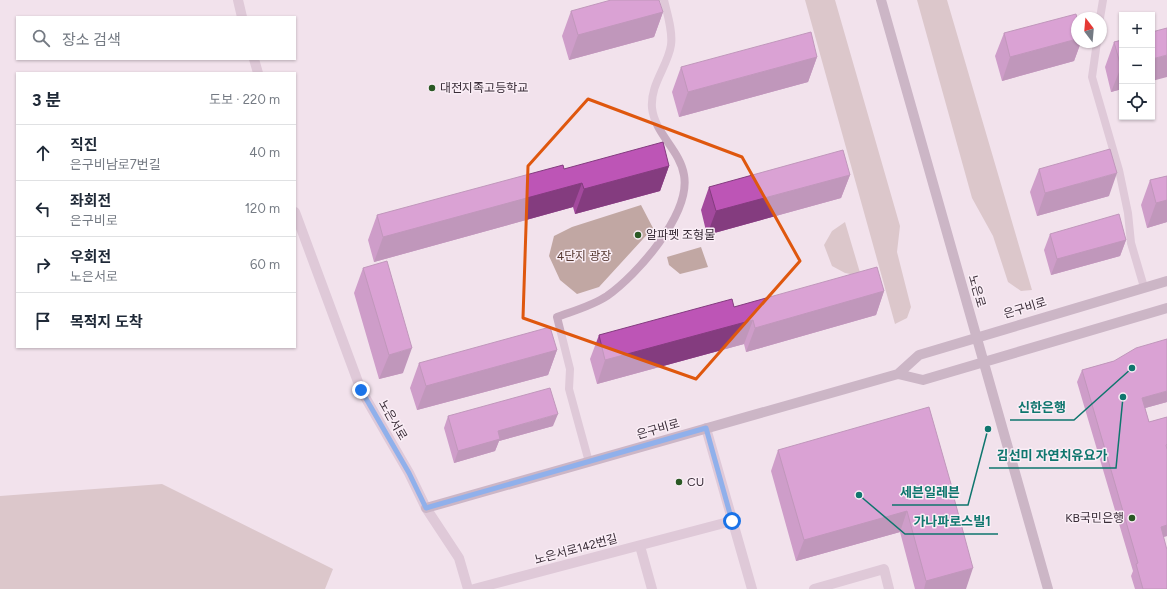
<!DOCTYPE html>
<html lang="ko">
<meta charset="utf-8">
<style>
body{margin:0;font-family:Figtree,"Noto Sans KR",sans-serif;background:#f2f2f3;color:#1f2937}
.controls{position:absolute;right:12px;top:12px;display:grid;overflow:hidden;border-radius:0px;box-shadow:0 1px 3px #0004}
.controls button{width:36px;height:36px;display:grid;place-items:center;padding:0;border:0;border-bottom:1px solid #e0e1e3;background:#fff;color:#1f2937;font:20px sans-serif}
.compass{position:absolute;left:1071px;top:12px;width:36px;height:36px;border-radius:50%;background:#fff;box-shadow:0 1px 3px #0004;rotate:344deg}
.stop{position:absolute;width:12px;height:12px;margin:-9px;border:3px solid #1a73e8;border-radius:50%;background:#fff}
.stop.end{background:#1a73e8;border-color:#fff;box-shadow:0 1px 4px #0008}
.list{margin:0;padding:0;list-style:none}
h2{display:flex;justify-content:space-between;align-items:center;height:52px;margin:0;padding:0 16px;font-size:17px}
h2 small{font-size:13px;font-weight:400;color:#747a83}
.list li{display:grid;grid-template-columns:26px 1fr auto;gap:12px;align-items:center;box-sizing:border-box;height:56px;padding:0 16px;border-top:1px solid #e0e1e3}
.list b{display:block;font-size:15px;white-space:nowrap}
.list p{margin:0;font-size:13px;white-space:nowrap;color:#747a83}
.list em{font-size:13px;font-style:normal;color:#747a83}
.icon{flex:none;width:22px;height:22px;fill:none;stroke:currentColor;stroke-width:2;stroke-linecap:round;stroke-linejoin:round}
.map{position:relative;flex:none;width:1167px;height:589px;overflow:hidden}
.search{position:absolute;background:#fff;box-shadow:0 1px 3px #0004;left:16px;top:16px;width:280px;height:44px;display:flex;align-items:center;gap:10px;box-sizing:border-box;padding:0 14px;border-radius:0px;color:#747a83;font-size:15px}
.panel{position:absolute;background:#fff;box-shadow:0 1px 3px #0004;left:16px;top:72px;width:280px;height:276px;border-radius:0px}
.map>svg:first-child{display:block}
.green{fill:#c1a7a3}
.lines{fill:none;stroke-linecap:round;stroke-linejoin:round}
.lane{stroke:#c7abbf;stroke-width:8}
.street{stroke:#c7abbf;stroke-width:10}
.secondary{stroke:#9e8098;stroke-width:10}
.wall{fill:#a3499d}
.shaded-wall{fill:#843c7f}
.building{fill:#bd55b6;stroke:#843c7f}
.route{stroke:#1a73e8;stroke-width:5}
.marked{fill:none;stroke:#df570e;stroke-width:3;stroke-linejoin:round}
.poi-dot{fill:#2a5824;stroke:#faeef6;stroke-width:1.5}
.labels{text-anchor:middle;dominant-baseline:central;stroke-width:3;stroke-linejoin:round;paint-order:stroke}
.poi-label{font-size:12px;fill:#392c37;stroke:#faeef6;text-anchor:start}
.park-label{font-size:12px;fill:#563831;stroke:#faeef6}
.street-label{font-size:12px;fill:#392c37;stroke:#faeef6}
.leader{fill:none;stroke:#0f766e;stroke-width:1.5}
.callout-dot{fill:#0f766e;stroke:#faeef6;stroke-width:1.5}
.callout-label{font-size:13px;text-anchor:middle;font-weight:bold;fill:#0f766e;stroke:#faeef6;stroke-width:3;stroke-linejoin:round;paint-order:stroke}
</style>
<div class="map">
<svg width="1167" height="589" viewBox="0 0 1167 589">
<rect width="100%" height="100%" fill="#f2e2ec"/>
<path class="green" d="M805,0H835L900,226L897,252L911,307L907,318L895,324Z
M917,0H947L1032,290L1021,291L1008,282L993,236L972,198Z
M641,205L653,228L599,287L577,294L560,280L549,256L554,236L572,227Z
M845,222L861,276L845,273L832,266L824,245L832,231Z
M701,247L708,267L680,274L669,265L667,257Z
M162,484L333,569L325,589H0V496Z"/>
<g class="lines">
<path class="lane" d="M1100,18L1103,0
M1097,42L1092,77L1119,170L1128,213L1131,243L1144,287
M589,462L569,389L570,369L557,317C573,311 592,306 607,296C637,275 691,214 684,175C680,150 655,134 652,108C650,84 668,66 671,45C673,31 667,13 664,0"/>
<path class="street" d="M238,0L242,17
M254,59L258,73
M295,212L361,390L409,473L426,508L459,558L468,589
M706,428L752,589
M640,546L652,589
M474,589L732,521
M814,589L884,569L889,589"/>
<path class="secondary" d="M881,0L1048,589
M898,374L923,380L1167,308
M426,508L898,374L919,355L1167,281"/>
</g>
<path class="wall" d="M571,11L663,12L654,37L569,60L562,36Z
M1004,33L1077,42H1081L1074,61L1002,81L995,56Z
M1122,40V89L1111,92L1105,67L1114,42Z
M817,57L808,82L679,117L672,92L681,67Z
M669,166L660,191L575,214L573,207L374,262L368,240L377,215L564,169Z
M1039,169L1109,196L1037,216L1030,192Z
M850,175L841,198L707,235L701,210L709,187Z
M1167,176V222L1147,228L1141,205L1150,180Z
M1050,234L1126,240L1120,256L1051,275L1044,250Z
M363,268L403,373L379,379L354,293Z
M884,291L876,315L746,352L744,344L597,384L590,359L599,335L734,307Z
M557,350L548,375L417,410L410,388L419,363Z
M1114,361L1167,402L1145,408L1149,422L1167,417V536L1163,537L1167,589H1135L1131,576L1133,571L1077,382L1082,370Z
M448,416L553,426L499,441L495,451L454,463L444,428Z
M778,450L955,498L954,500L966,589H915L900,532L796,561L771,471Z"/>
<path class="shaded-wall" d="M663,12L654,37L569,60L578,35Z
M1077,39V42H1081L1074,61L1002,81L1010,57Z
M1167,55V77L1152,81V59Z
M817,57L808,82L679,117L688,92Z
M1121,67H1122V89L1111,92Z
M669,166L660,191L575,214L584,189Z
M1117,173L1109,196L1037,216L1045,193Z
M850,175L841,198L707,235L716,211Z
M582,183L573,207L374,262L383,237Z
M1167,200V222L1147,228L1156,203Z
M1126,240L1120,256L1051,275L1057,259Z
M884,291L876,315L746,352L755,328Z
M753,320L744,344L597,384L605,360Z
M412,348L403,373L379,379L389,355Z
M557,350L548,375L417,410L426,386Z
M1167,391V402L1138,410L1142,398Z
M558,414L553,426L499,441L495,451L454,463L458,451L498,431Z
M907,511L900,532L796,561L804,540Z
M1167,525V536L1156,539L1161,527Z
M973,568L966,589H924L926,581Z"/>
<path class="building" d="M611,0H659L663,12L578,35L571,11Z
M1076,14L1077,18V39L1010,57L1004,33Z
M1167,28V55L1152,59V32Z
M811,32L817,57L688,92L681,67Z
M1122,40V67H1121L1114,42Z
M663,142L669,166L584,189L582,183L383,237L377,215L563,165L564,169Z
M1110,149L1117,173L1045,193L1039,169Z
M843,150L850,175L716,211L709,187Z
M1167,176V200L1156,203L1150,180Z
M1119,214L1126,240L1057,259L1050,234Z
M387,261L412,348L389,355L363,268Z
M877,267L884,291L755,328L753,320L605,360L599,335L732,299L734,307Z
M550,327L557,350L426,386L419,363Z
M1167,339V391L1142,398L1149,422L1167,417V444L1166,445L1167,450V525L1161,527L1167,550V589H1143L1136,564L1138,563L1082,370L1114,361L1136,348Z
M550,388L558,414L498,431L500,439L458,451L448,416Z
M929,407L955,498H954L973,568L926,581L907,511L804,540L778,450Z"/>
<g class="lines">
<path class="route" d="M361,390L409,473L426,508L706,428L732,521"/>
</g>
<path d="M0 0H1167V589H0ZM588,99L742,157L800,261L696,379L523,318L528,166Z" fill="#f2e2ec" fill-opacity=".55" fill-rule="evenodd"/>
<path class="marked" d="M588,99L742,157L800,261L696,379L523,318L528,166Z"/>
<g class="poi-dot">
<circle cx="432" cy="88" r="4"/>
<circle cx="638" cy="235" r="4"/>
<circle cx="679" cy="482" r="4"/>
<circle cx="1132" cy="518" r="4"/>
</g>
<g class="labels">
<g class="poi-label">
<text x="440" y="88">대전지족고등학교</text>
<text x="646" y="235">알파펫 조형물</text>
<text x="687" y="482">CU</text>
<text x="1124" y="518" text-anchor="end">KB국민은행</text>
</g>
<g class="park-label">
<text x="584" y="256">4단지 광장</text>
</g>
<g class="street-label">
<text transform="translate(977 291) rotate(74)">노은로</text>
<text transform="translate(1025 308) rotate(-17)">은구비로</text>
<text transform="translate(393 420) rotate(60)">노은서로</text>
<text transform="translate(658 429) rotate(-16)">은구비로</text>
<text transform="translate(576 549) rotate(-15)">노은서로142번길</text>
</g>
</g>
<path class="leader" d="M1132 368L1074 420H1010M1123 397L1116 468H989M988 429L968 505H892M859 495L905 534H998"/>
<g class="callout-dot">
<circle cx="1132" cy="368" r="4"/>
<circle cx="1123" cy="397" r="4"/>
<circle cx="988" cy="429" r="4"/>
<circle cx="859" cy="495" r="4"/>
</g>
<g class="callout-label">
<text x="1042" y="412">신한은행</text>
<text x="1052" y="460">김선미 자연치유요가</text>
<text x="930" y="497">세븐일레븐</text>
<text x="952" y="526">가나파로스빌1</text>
</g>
</svg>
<div class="controls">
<button>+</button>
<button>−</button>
<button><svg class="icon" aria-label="locate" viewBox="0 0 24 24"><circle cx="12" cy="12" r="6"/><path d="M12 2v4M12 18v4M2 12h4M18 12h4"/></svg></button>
</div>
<svg class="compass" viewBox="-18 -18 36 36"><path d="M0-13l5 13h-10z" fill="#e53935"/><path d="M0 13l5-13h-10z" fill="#747a83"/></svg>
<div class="stop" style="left:732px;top:521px"></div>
<div class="stop end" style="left:361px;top:390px"></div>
<div class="search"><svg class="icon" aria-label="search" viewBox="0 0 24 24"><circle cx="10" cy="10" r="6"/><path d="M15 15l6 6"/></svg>장소 검색</div>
<section class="panel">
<h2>3 분<small>도보 · 220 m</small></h2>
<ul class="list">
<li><svg class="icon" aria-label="ahead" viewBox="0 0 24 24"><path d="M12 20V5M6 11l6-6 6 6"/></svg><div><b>직진</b><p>은구비남로7번길</p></div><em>40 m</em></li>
<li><svg class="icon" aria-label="left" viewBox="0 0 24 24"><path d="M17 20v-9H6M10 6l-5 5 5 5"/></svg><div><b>좌회전</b><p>은구비로</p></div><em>120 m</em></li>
<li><svg class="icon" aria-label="right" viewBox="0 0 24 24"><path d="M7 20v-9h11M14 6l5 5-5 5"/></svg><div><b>우회전</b><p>노은서로</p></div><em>60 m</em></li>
<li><svg class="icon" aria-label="arrive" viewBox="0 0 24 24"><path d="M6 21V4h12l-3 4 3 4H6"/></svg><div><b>목적지 도착</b></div></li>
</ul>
</section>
</div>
